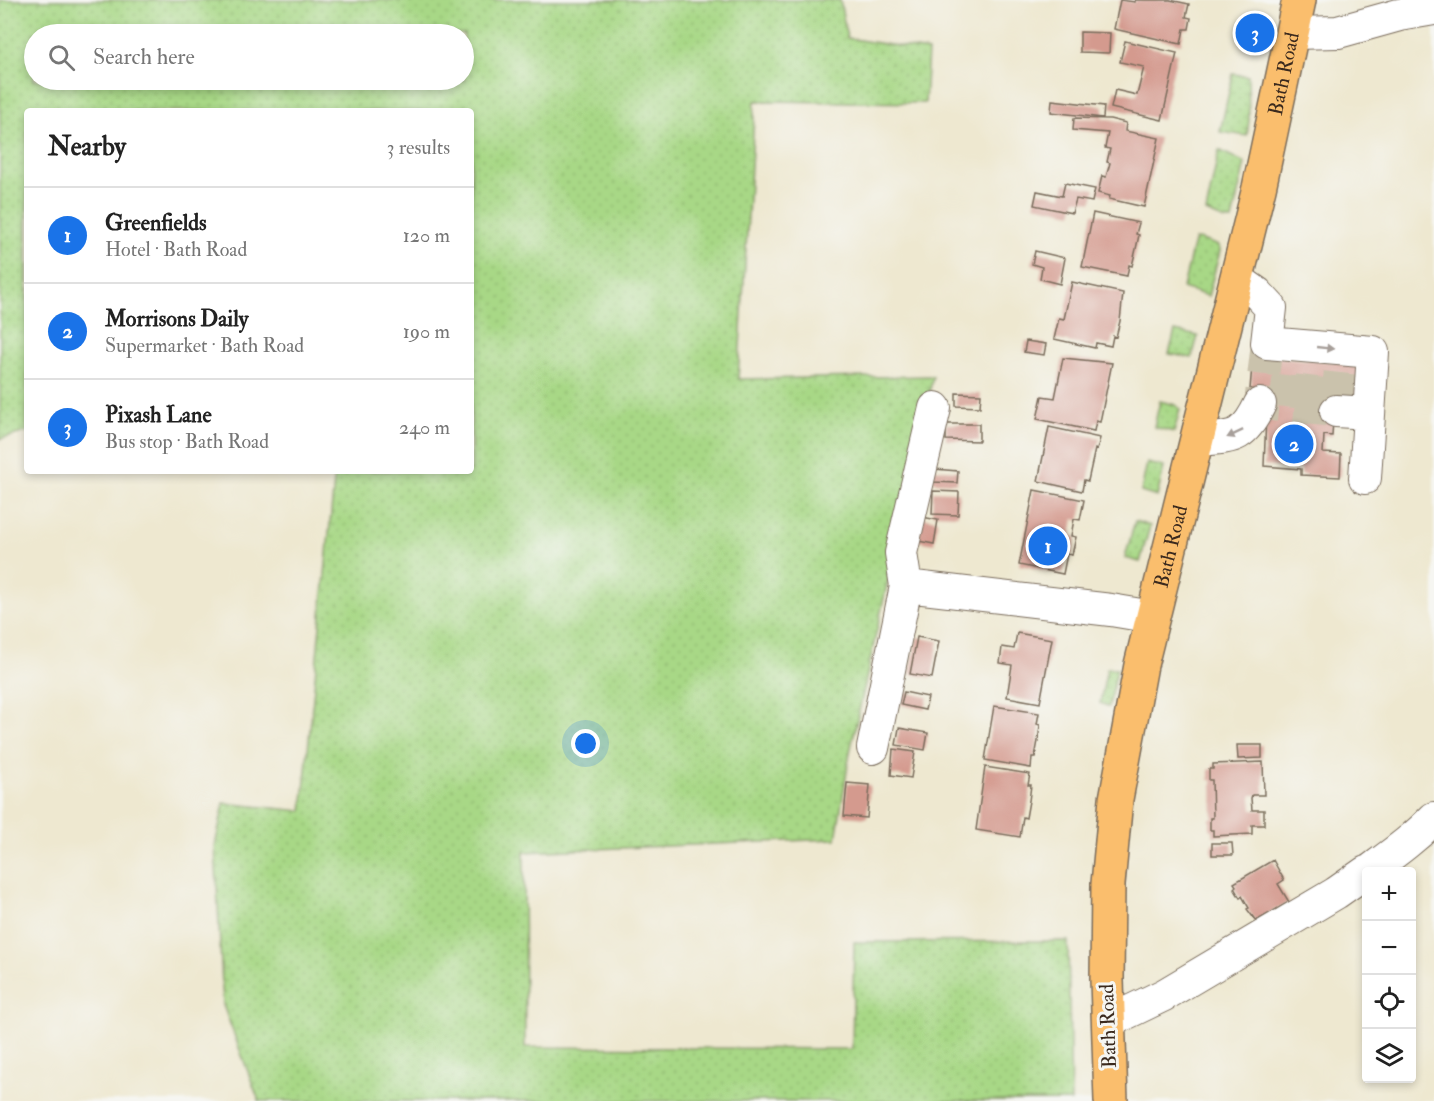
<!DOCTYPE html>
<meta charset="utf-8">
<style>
body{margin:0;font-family:"IM FELL Double Pica",serif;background:#f6f6f6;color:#222}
.controls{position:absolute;right:18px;bottom:18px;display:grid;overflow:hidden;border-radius:6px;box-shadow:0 3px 9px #0003}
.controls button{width:54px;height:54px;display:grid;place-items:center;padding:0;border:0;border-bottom:2px solid #e0e0e0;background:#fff;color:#222;font:30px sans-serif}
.you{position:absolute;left:586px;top:744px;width:21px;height:21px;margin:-15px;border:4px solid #fff;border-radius:50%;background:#1a73e8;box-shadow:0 0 0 9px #1a73e833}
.badge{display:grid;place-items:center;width:39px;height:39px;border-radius:50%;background:#1a73e8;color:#fff;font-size:20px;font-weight:700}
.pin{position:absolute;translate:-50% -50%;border:3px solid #fff;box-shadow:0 2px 6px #0006}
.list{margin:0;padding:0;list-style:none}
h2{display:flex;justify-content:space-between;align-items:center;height:78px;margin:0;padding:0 24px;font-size:26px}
h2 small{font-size:20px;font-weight:400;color:#767676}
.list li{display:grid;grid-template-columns:39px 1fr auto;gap:18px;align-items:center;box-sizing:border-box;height:96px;padding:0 24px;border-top:2px solid #e0e0e0}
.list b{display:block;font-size:22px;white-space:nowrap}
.list p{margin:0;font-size:20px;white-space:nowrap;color:#767676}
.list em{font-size:20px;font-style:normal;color:#767676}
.icon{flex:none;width:33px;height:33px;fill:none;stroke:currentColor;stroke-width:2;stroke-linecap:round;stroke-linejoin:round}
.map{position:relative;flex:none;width:1434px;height:1101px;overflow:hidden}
.search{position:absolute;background:#fff;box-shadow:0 3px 9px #0003;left:24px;top:24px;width:450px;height:66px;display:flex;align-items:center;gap:15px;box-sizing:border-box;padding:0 21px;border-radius:33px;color:#767676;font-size:22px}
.panel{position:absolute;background:#fff;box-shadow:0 3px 9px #0003;left:24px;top:108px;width:450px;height:366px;border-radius:6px}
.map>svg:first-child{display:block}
.grass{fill:url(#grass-dots);stroke:#728152;stroke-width:1.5;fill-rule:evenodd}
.building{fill:#d49a8e}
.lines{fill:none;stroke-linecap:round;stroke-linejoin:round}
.minor-tunnel{stroke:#cac2ac;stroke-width:32;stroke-dasharray:32 16;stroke-linecap:butt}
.minor-casing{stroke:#7a6c5c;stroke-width:34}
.highway-casing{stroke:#7a6c5c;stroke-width:36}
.minor{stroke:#fff;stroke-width:32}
.highway{stroke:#fabe6d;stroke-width:33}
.oneway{fill:#a79f9a}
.labels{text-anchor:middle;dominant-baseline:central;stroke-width:6;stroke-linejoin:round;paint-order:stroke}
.street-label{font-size:20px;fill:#3b2a1e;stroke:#f6f6f2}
</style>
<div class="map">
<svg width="1434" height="1101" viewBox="0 0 1434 1101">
<defs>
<pattern id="grass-dots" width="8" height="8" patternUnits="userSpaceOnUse" patternTransform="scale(1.5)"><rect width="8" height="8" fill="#a8d886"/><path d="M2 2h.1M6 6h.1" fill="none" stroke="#92ba73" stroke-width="1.8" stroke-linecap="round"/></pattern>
</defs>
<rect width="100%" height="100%" fill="#f6f6f2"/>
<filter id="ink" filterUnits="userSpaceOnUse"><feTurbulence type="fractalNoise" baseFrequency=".0167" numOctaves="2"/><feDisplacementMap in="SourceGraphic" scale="12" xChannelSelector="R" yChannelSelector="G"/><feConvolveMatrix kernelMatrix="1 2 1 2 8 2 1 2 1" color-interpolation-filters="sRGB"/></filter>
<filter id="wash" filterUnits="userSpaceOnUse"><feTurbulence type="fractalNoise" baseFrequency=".008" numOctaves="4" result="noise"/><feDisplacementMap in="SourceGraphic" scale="24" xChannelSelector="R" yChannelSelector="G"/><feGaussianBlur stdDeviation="1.35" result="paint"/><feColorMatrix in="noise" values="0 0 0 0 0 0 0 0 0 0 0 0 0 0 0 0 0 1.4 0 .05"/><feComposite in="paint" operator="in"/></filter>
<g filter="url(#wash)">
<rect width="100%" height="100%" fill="#eee8d0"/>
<path class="grass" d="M0,0H840L847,38L928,51L925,103L755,101L738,379L933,376L850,752L836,839L524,852L525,1047L852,1049L854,942L1068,941L1071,1101H259L223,1005L215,846L224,803L302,811L335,471H471V111H27V432L0,439ZM34,34H464V80H34Z
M1233,74L1248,76L1249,120L1247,136L1220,132Z
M1219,150L1245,163L1232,220H1225L1206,212Z
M1199,239L1219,246L1220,251L1208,296L1183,288L1193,245L1195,240Z
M1175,331L1198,336L1192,358L1169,354Z
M1160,401L1176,405L1180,409L1174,432L1154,427Z
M1147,463L1164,467L1157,497L1141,492Z
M1135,521L1150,526L1140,562L1125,558Z
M1107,668L1117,669L1109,707L1100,703Z"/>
<g id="blocks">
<path class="building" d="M1120,0L1135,2V0H1170L1189,4L1186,17L1191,18L1189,29H1184L1181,44L1114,29Z
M1080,32L1110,33L1109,53L1080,52Z
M1125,41L1177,53L1162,120L1111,108L1115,90L1137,95L1144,67L1120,62Z
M1052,100L1104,106L1103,118L1051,112Z
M1074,118L1110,119L1126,123L1125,131L1159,138L1144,207L1109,199L1110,196L1098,193L1102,176L1106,177L1110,163L1107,162L1110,149L1105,148L1108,133L1073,130Z
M1065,183L1095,189L1092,202L1076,199L1072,213L1034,205L1037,191L1062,196Z
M1093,213L1139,223L1136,234L1139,235L1136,249L1132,266L1129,265L1127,276L1082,267Z
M1035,251L1065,258L1060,284L1040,279L1042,267L1032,264Z
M1072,282L1123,293L1120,321L1116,337L1113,336L1111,346L1096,343L1095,348L1054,339L1059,318L1064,319Z
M1026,341L1046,344L1044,355L1024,352Z
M1253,355L1362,364L1359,402L1322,399L1321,420H1333L1332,436L1324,435L1323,453L1341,454L1340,477L1301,475V469L1264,466L1266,416L1275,417L1277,391L1250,389Z
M1063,358L1112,363L1100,422L1096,421L1094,431L1037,419L1042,396L1055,398Z
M956,393L981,394L980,407L956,406Z
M946,424H979V441L946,440Z
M1049,427L1100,438L1097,450L1095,449L1088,481L1084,480L1082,491L1038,481Z
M934,469L958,471L957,483L933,482Z
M1034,490L1084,500L1080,520L1074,519L1071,536L1076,537L1072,555L1067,554L1063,574L1019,565Z
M933,491L959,492L958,515L932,514Z
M922,517L938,520L934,544L918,541Z
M1017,633L1052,639L1040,703L1007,697L1012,665L1000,663L1002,647L1014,649Z
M917,637L939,641L932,678L910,674Z
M904,692L928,697L925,710L901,705Z
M994,706L1039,713L1037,724L1040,725L1038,741L1035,757H1032L1031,768L985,760Z
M899,728L928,733L925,750L896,745Z
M1237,745H1262V758L1238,759Z
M893,749L915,752L911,778L891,775Z
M1263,762L1264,795H1252L1251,798L1252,810H1264V825H1252V834L1213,836V830H1210V818H1213L1212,780H1209V769H1213V764Z
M985,767L1030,774L1028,785H1031L1029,801L1026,818L1023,817L1020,837L976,830Z
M847,783L870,785L867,818L844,816Z
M1212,843H1232L1233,855H1212Z
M1273,860L1284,880L1278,884L1289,902L1256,921L1247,909L1249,908L1242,896L1240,898L1234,888L1236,886L1234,883Z"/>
</g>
</g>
<g filter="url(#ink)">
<use href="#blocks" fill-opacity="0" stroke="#7a6c5c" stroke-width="1.5"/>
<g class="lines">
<path class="minor-tunnel" d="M1267,343L1260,404L1336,411L1342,349
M1285,407L1292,345
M1307,408L1315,347"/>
<defs>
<path id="minor" d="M1293,33L1338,32L1399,15L1434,9
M1237,279L1257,293L1271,308L1267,343L1373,352L1365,478
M1336,411L1369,413
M1197,440C1233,437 1243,440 1260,404
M906,586L901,553L935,408
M873,748L906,586L1111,610L1153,617
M1368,872C1391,855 1414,839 1434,818
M1108,1022L1164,995L1336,893L1366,872"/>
<g id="highway">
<path id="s1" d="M1111,1101L1107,980L1108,884L1116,799L1141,665L1259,188L1299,0"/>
</g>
</defs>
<use href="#minor" class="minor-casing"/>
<use href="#highway" class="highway-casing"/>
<use href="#minor" class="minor"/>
<use href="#highway" class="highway"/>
</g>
<defs><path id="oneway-solid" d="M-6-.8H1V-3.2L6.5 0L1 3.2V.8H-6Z" transform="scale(1.5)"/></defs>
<g class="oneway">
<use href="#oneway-solid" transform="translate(1325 348) rotate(6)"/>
<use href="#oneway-solid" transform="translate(1235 434) rotate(155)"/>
</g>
</g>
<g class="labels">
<g class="street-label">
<text stroke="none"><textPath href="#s1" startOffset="1047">Bath Road</textPath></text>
<text stroke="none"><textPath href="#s1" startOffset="561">Bath Road</textPath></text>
<text transform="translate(1108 1026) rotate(-92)">Bath Road</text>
</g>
</g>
</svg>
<div class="controls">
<button>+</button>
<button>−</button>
<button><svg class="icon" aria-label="locate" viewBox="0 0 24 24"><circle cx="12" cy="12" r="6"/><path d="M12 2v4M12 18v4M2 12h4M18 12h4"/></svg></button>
<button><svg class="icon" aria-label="layers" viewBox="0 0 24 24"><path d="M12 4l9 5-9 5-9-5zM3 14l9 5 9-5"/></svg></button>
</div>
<div class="you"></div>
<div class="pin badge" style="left:1048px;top:546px">1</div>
<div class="pin badge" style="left:1294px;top:444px">2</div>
<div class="pin badge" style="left:1255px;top:33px">3</div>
<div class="search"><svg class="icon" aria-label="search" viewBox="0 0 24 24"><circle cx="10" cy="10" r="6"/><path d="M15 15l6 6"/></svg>Search here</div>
<section class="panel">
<h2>Nearby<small>3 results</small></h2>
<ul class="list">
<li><span class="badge">1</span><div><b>Greenfields</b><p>Hotel · Bath Road</p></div><em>120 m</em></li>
<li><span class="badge">2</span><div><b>Morrisons Daily</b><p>Supermarket · Bath Road</p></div><em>190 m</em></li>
<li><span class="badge">3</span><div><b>Pixash Lane</b><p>Bus stop · Bath Road</p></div><em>240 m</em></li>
</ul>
</section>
</div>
